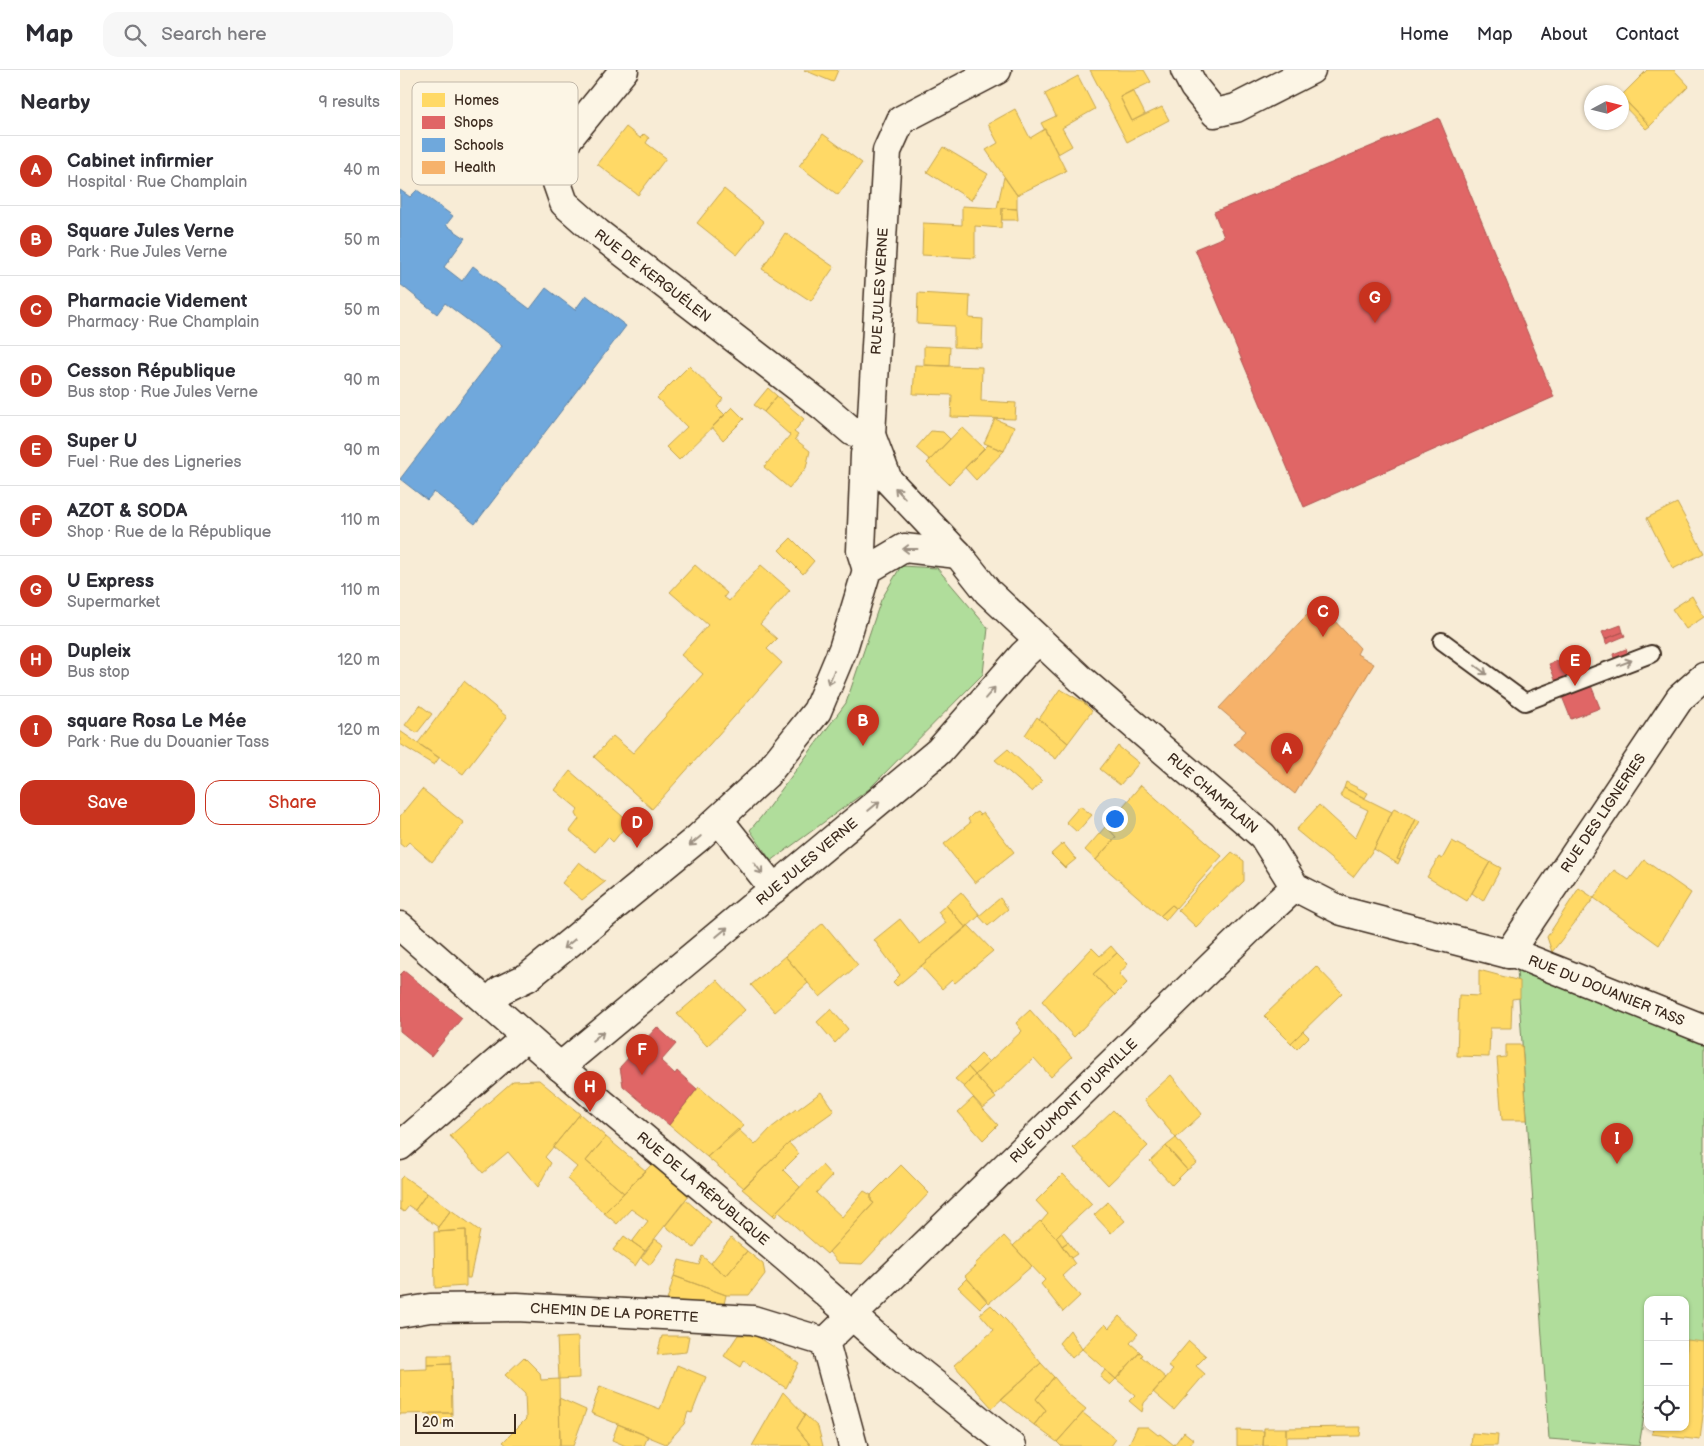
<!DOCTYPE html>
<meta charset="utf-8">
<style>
body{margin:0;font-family:"Balsamiq Sans",sans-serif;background:#f7f7f7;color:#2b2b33}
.controls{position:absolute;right:15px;bottom:15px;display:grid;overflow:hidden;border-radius:10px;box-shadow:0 1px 4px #0004}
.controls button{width:45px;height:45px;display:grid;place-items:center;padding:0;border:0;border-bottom:1px solid #e1e1e2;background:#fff;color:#2b2b33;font:25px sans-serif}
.compass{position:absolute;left:1184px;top:15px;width:45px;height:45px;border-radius:50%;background:#fff;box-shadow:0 1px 4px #0004;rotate:83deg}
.scale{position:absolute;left:15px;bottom:12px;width:101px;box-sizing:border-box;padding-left:5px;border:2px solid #3b2a1e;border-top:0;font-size:14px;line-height:18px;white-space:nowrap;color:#3b2a1e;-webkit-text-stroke:4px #fcf5e5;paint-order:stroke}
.you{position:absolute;left:714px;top:748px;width:18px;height:18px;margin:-12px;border:4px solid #fff;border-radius:50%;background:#1a73e8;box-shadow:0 0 0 8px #1a73e833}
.badge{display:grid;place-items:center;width:32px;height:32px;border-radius:50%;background:#c8321e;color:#fff;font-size:16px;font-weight:700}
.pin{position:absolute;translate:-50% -41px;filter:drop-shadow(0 1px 2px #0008)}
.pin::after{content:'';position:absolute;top:26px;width:18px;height:15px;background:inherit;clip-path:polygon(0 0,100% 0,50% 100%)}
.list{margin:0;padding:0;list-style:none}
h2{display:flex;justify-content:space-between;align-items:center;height:65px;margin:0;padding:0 20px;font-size:21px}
h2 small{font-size:16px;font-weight:400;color:#7c7c81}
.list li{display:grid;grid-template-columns:32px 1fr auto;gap:15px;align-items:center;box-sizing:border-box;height:70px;padding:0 20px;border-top:1px solid #e1e1e2}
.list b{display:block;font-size:19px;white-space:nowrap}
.list p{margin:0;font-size:16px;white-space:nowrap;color:#7c7c81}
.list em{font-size:16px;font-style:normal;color:#7c7c81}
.actions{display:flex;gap:10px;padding:15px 20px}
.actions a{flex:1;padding:11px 0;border:1px solid #c8321e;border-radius:15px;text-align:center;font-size:18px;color:#c8321e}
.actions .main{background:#c8321e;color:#fff}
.icon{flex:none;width:28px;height:28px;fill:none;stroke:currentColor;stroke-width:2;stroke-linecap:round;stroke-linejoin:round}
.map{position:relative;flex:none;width:1304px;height:1376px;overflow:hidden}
header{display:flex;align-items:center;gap:30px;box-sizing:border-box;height:70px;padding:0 25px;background:#fff;border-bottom:1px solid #e1e1e2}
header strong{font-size:24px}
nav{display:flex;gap:28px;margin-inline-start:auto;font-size:18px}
.search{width:350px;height:45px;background:#f7f7f7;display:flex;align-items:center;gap:12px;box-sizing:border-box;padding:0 18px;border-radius:15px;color:#7c7c81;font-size:19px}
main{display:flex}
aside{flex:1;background:#fff}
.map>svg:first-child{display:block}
.green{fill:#b0dd9b;stroke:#76845c}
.homes{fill:#ffd966;stroke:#c4a450}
.shops{fill:#e06666;stroke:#ae5450}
.schools{fill:#6fa8dc;stroke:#5f82a3}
.health{fill:#f6b26b;stroke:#be8954}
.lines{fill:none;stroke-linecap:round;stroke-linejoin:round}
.lane-casing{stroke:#3b2a1e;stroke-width:20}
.street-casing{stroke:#3b2a1e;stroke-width:31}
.secondary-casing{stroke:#3b2a1e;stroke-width:31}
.lane{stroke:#fcf5e5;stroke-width:16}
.street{stroke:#fcf5e5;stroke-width:28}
.secondary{stroke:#fcf5e5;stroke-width:28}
.oneway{stroke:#9c9082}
.labels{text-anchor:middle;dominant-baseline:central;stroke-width:5;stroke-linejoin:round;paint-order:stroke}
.street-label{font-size:14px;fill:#3b2a1e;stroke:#fcf5e5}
.key{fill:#fcf5e5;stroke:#c2b8a9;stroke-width:1}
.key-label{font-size:14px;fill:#3b2a1e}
</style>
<header>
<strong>Map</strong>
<div class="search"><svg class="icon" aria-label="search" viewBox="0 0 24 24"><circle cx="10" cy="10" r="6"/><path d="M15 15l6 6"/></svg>Search here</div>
<nav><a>Home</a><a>Map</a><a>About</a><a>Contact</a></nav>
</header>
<main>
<aside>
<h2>Nearby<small>9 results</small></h2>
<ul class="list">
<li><span class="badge">A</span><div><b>Cabinet infirmier</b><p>Hospital · Rue Champlain</p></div><em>40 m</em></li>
<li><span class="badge">B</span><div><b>Square Jules Verne</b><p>Park · Rue Jules Verne</p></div><em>50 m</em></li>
<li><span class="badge">C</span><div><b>Pharmacie Videment</b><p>Pharmacy · Rue Champlain</p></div><em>50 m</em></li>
<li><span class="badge">D</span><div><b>Cesson République</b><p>Bus stop · Rue Jules Verne</p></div><em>90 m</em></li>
<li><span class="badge">E</span><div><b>Super U</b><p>Fuel · Rue des Ligneries</p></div><em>90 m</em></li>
<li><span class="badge">F</span><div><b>AZOT &amp; SODA</b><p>Shop · Rue de la République</p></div><em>110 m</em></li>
<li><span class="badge">G</span><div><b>U Express</b><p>Supermarket</p></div><em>110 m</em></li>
<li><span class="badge">H</span><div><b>Dupleix</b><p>Bus stop</p></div><em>120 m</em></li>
<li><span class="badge">I</span><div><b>square Rosa Le Mée</b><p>Park · Rue du Douanier Tass</p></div><em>120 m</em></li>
</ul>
<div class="actions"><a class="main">Save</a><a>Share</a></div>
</aside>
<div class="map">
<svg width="1304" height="1376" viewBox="0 0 1304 1376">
<rect width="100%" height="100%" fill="#f8ecd6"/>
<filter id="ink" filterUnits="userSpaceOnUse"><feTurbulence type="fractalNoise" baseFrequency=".02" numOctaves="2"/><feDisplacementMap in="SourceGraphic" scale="10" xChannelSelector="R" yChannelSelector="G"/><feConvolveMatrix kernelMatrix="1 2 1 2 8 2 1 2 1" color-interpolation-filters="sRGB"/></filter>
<g filter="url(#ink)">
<path class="green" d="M501,496L537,498L588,558L583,604L469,719L371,791L350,760L361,747L446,633L481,530Z
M1116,884L1304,958V1326L1285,1325V1230H1248V1322L1239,1376L1149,1369Z"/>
<path class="homes" d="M404,0H438L433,12Z
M690,0H744L751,12L720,27L732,51L762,37L769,50L727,72Z
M1247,0H1274L1289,16L1250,56L1222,27V25Z
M678,6L695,39L662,58L672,76L658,84L641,53L656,46L645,24Z
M733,20L745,44L732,51L720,27Z
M1222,27L1250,56L1246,59L1222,34Z
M615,39L630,68L645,59L666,101L617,125L586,80L598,73L588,54Z
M226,57L240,68L244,64L249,68L246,73L266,88L238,125L197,94Z
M423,64L462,93L438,125L399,96Z
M543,77L588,104L571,130L527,102Z
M604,107L617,125V139L602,138L601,158L575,156V188L522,185L523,153L562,155V136L597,138Z
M324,119L364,152L337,185L297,153Z
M602,138L617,139L618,150H602Z
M385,163L434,197L411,231L362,199Z
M518,223L570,226L569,248L583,249L582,278L554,277V256L517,254Z
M524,276L550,277L549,296L524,295Z
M515,295L582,297L581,331L616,333L615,349L551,347L552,325L513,324Z
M289,296L323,329L317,337L325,345L279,390L266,377L287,357L257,328Z
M368,318L377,326L364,342L354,335Z
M377,326L404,349L394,362L398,365L395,369L410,381L406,398L389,418L364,397L390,365L364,342Z
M332,337L344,349L323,370L312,357Z
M595,349L614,357L604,381L584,373Z
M562,357L584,378L549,414L527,393Z
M531,361L543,362L550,369L530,390L516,378Z
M588,375L604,381L576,410L565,398Z
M1277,433L1304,483L1273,499L1247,448Z
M391,468L414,491L403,504L379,480Z
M295,495L327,523L324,527L329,531L361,495L390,520L360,554L377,569L367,579L382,593L252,739L194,687L213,666L233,683L303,604L281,585L308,555L270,522Z
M1292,526L1304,547L1286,559L1272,539Z
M64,611L107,647L63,704L18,673Z
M660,619L683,632L692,641L668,673L639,649Z
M20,635L32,644L17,663L5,655Z
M637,647L668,673L656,689L625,665Z
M0,661L39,688L34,695L0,674Z
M718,676L739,693L720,715L700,699Z
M608,679L642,711L632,722L595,690Z
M170,701L229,752L213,772L208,767L195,782L170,761L179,749L176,744L178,739L155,720Z
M946,712L968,723L965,728L944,718Z
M741,715L822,786L776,838L772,835L760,846L696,790L716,767L706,756Z
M944,718L992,742L974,779L953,807L896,760L919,735L955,768L968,740L940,726Z
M22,719L64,753L32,792L9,772L4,777L0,774V746Z
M680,736L692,745L677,762L666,752Z
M994,738L1016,749L997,789L1000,790L998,794L974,779Z
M577,742L580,745L583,743L614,782L575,813L544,774L570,753L568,749L573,744Z
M1016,749L1020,751L1000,790L997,789Z
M706,756L716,767L696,790L685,780Z
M1052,771L1090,792L1067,831L1027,807L1039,787L1042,789Z
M663,773L676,789L665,798L651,784Z
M832,782L844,791V811L796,857L778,840L801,814Z
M1244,790L1291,823L1259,875L1194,828L1214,800L1229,810Z
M179,792L205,812L182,830L162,813Z
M1090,792L1101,798L1083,831L1072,823Z
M1179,818L1194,828L1152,882L1147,867Z
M561,822L580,845L566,858L546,835Z
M600,828L608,839L588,856L579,846Z
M546,835L566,858L497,916L493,912L500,905L474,870L500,849L520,874L546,853L538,842Z
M772,835L776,838L765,851L760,846Z
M423,853L458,895L420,927L385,886Z
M568,855L593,881L555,913L552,910L542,919L521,896Z
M711,876L717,883L693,904L715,925L674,967L642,931L692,878L700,886Z
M717,883L728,894L719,904L727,913L715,925L693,904Z
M385,886L408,913L375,942L351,915Z
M916,896L942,923L891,973L864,946Z
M1079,900L1120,911V928L1112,929L1111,958H1090L1089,987L1057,986L1059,925L1079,926Z
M317,910L345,940L307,976L277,944Z
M431,939L448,959L435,973L417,952Z
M630,940L672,987L651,1007L634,988L594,1026L575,1005L622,961L616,953Z
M903,961L909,967L897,979L891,973Z
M1106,975H1122L1127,1050H1102L1097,988L1106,987Z
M581,984L589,992L575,1005L568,997Z
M568,997L575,1005L564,1017L555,1009Z
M575,1005L596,1028L583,1038L564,1017Z
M771,1005L802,1044L776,1068L744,1030Z
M139,1010L180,1044L145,1087L151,1093L138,1117L108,1082L83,1103L50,1066L113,1011Z
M299,1017L344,1056L307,1087L269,1055Z
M421,1022L434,1041L389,1073L344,1118L307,1087L338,1059L355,1075L371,1058L396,1039L397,1040Z
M573,1028L598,1055L583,1070L558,1042Z
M713,1040L748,1076L708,1115L673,1078Z
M180,1044L206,1067L186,1091L224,1123L204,1143L167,1109L177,1097L153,1077Z
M206,1067L246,1101L224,1123L186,1091Z
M776,1068L797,1093L787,1100L766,1076Z
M389,1073L399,1084L383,1100L400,1117L373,1145L342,1119Z
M766,1076L787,1100L772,1115L750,1091Z
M253,1093L289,1125L245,1181L232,1172L248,1151L231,1139L217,1154L204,1143Z
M422,1095L432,1106L416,1123L442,1147L464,1121L471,1125V1131L474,1133L427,1184L379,1142L375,1147L373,1145Z
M501,1095L529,1123L462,1194L439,1193L429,1182L474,1133L471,1131V1125Z
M663,1104L692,1134L656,1167L641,1152L648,1144L636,1131Z
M3,1106L27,1123L15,1140L9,1136L4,1142L0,1139V1109Z
M27,1123L51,1140L38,1157L15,1140Z
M286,1130L311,1152L294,1178L265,1156Z
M708,1132L725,1151L711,1163L694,1145Z
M51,1140L80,1161L70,1208H67L66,1160L39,1162L38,1157Z
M640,1151L656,1167L675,1194L662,1206L680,1226L663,1242L641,1214L645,1210L613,1176Z
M66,1160V1216L35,1218L34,1162Z
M661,1162L668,1172L662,1176L656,1167Z
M224,1166L245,1181L235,1196L213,1180Z
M604,1166L632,1196L589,1233L565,1206L576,1196L575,1194Z
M331,1168L347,1181L326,1206L311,1193Z
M255,1169L264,1175L250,1195L241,1188Z
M668,1172L677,1184L671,1188L662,1176Z
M347,1181L363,1194L365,1204L349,1225H326L274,1206L279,1190L299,1195L302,1186L326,1206Z
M274,1206L326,1225L323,1239L266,1234Z
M567,1208L587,1231L580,1238L558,1217Z
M591,1235L607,1251L641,1293L592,1338L554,1295L594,1260L580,1244Z
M719,1246L738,1264L730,1273L740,1282L716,1309L682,1279L705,1254L709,1258Z
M670,1260L682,1279L672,1288L659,1273Z
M338,1265H355L399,1293L386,1318L344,1291L341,1297L324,1286Z
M262,1266H289L286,1282L257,1285Z
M178,1267L179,1308L159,1309L157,1268Z
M1287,1270L1304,1272V1337L1300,1370L1252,1364L1253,1357H1285Z
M789,1271L806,1286L796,1296L805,1304L774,1340L753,1322L773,1300L768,1296Z
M740,1282L743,1285L741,1286L766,1308L744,1333L742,1342L729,1331L735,1325L716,1309Z
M27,1285H51V1294L27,1295Z
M124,1287L140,1303L141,1310L159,1309L160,1376H108L103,1372L126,1349L125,1324L105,1305Z
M641,1293L654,1307L636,1329L646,1340L634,1355L601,1329Z
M51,1294L52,1343L0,1344V1300L27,1299V1295Z
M277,1295L306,1307L292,1343L288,1342L284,1354L266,1374L191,1343L200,1316L260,1339Z
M705,1300L716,1309L710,1315L700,1307Z
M654,1307L668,1324L686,1339L657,1372L634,1355L646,1340L636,1329Z
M383,1322L405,1345L397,1358L411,1376H352Z
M159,1328L186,1340L173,1376H160Z
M30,1343H52V1355H30Z
M683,1343L716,1369L711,1376H661L657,1372Z
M405,1345L418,1357L423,1376H411L397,1358Z
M218,1354L248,1366L244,1376H226L212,1370Z
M737,1357H748L758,1365L760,1364L774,1375L784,1362L794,1370L789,1376H728Z
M954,1357H961L960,1366L886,1367V1358Z
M864,1358H886V1376H863Z
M837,1360L864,1361L863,1376H837Z
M1072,1363L1098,1365L1097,1376H1071Z"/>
<path class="shops" d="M1039,48L1154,327L904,437L795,179L824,167L814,142Z
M1221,555L1223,562L1205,569L1202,562Z
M1223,562L1225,566L1206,574L1205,569Z
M1226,579L1229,588L1215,593L1213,584Z
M1178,583L1200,638L1171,649L1149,594Z
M4,901L62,948L31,986L0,961V905Z
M257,957L276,974L261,991L275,1004L277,1001L297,1019L269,1055L223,1016L220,997Z"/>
<path class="schools" d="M0,120L10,127L17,120L53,146L46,155L65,168L44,197L62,211L73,196L130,239L146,218L175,240L186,225L226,256L75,454L34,422L27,430L0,409L102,276L45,233L37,244L0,214Z"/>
<path class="health" d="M918,533L960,578L957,584L974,594L895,724L834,674L846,661L819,638Z"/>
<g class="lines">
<defs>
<path id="lane" d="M50,90L158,91
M1042,571L1125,632L1251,584"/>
<g id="street">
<path id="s1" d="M224,0L168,69L158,91L157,113L164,133L198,163L425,338L453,362L471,365"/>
<path d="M785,0L794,17L815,43L836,38L911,0"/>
<path id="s2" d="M471,365L488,410L558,484L588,522L682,610L863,766L895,817L942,841L1108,884H1116L1304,959"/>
<path id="s3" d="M467,500L461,481L465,384L471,365L487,81L501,50L597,0"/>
<path d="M319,750L374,819"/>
<path id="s4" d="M1108,884L1280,628L1304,607"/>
<path d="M88,933L101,920L128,907L298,768L366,705L417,641L443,579L467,500L504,478L558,484"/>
<path id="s5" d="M160,997L539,681L623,585L639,570"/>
<path d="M0,1076L126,967"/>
<path id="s6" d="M0,1243L30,1238L117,1237L353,1250L425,1272"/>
<path id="s7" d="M453,1376L425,1272L857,852L895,817"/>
</g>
<g id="secondary">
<path id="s8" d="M0,856L190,1023L386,1188L488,1277L612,1376"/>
</g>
</defs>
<use href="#lane" class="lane-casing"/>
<use href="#street" class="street-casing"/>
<use href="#secondary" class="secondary-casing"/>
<use href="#lane" class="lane"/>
<use href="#street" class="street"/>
<use href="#secondary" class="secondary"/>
</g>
<defs><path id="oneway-shaft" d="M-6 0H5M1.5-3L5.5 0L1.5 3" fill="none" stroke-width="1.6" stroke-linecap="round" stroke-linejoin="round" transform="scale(1.25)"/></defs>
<g class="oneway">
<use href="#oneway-shaft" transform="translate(500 423) rotate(-133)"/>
<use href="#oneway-shaft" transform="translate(510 479) rotate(-180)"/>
<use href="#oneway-shaft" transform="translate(1225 593) rotate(-21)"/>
<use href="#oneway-shaft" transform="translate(1081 600) rotate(37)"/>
<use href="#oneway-shaft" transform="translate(431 608) rotate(113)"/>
<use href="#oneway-shaft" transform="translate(590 623) rotate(-49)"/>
<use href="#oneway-shaft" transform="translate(474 736) rotate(-40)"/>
<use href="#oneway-shaft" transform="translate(295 771) rotate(140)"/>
<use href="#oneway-shaft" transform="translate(358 798) rotate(53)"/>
<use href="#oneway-shaft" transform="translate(322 862) rotate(-40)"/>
<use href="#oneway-shaft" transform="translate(169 874) rotate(141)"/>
<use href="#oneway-shaft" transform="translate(198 966) rotate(-39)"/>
</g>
</g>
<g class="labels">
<g class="street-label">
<text stroke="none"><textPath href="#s1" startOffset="271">RUE DE KERGUÉLEN</textPath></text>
<text stroke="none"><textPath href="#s3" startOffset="281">RUE JULES VERNE</textPath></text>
<text stroke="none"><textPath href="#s2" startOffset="500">RUE CHAMPLAIN</textPath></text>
<text stroke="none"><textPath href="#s4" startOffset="170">RUE DES LIGNERIES</textPath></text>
<text stroke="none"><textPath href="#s5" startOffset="321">RUE JULES VERNE</textPath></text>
<text stroke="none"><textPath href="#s2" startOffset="956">RUE DU DOUANIER TASS</textPath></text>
<text stroke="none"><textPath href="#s7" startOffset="454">RUE DUMONT D'URVILLE</textPath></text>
<text stroke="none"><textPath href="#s8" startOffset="401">RUE DE LA RÉPUBLIQUE</textPath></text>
<text stroke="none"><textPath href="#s6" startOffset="215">CHEMIN DE LA PORETTE</textPath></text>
</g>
</g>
<rect x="12" y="12" width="166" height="103" rx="8" class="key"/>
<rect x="22" y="23" width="23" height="14" fill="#ffd966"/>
<rect x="22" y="46" width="23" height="13" fill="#e06666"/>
<rect x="22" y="68" width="23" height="14" fill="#6fa8dc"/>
<rect x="22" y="91" width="23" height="13" fill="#f6b26b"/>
<g class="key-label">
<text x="54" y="35">Homes</text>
<text x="54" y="57">Shops</text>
<text x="54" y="80">Schools</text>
<text x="54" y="102">Health</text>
</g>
</svg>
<div class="controls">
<button>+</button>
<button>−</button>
<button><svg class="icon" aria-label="locate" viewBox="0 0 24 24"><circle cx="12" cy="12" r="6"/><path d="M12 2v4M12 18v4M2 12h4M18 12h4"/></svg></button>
</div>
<svg class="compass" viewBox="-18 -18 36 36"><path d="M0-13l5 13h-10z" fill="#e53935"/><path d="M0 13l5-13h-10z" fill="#7c7c81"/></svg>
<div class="scale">20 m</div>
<div class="you"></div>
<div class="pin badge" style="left:887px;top:704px">A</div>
<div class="pin badge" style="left:463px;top:676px">B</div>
<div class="pin badge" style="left:923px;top:567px">C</div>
<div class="pin badge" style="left:237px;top:778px">D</div>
<div class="pin badge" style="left:1175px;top:616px">E</div>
<div class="pin badge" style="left:242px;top:1005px">F</div>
<div class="pin badge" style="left:975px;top:253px">G</div>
<div class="pin badge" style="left:190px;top:1042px">H</div>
<div class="pin badge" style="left:1217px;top:1094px">I</div>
</div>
</main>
